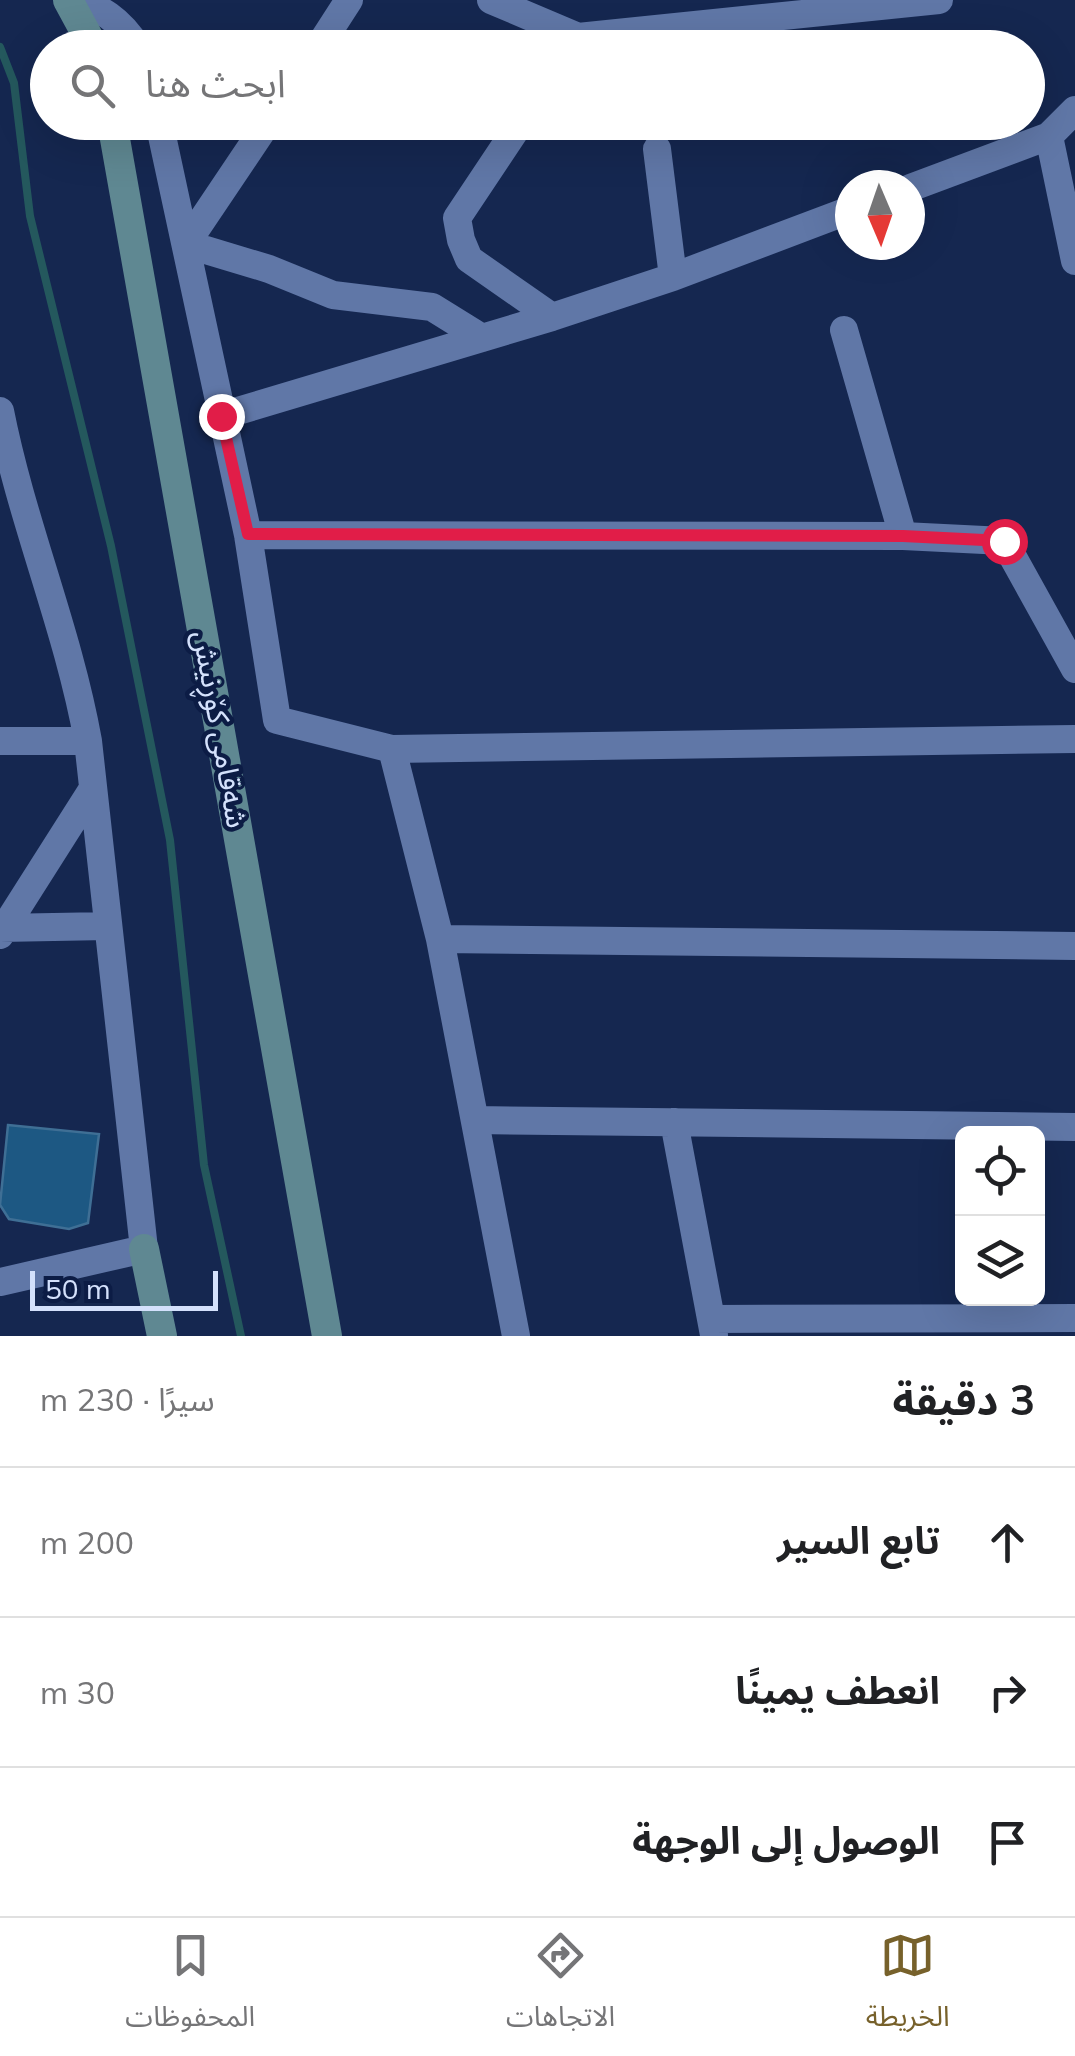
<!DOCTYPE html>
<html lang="ar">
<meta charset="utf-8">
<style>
body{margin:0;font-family:Mulish,"Noto Sans Arabic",sans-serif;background:#f2f2f2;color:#202124;direction:rtl}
.controls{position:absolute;right:30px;bottom:30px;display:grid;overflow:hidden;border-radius:15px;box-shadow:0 10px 40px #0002}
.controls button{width:90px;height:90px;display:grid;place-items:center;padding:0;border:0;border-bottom:2px solid #e0e0e0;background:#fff;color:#202124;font:50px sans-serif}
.compass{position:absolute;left:835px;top:170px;width:90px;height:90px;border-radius:50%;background:#fff;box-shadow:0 10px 40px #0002;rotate:178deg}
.scale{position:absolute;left:30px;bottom:25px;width:188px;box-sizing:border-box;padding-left:10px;border:5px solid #d4e1fc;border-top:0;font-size:28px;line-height:35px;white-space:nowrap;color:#d4e1fc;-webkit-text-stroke:8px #0c1c45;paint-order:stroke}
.stop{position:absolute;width:30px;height:30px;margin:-22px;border:8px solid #e11d48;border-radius:50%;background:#fff}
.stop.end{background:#e11d48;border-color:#fff;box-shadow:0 2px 10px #0008}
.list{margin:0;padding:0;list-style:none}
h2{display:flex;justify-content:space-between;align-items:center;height:130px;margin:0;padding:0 40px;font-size:42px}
h2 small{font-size:32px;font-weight:400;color:#757577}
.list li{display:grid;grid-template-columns:65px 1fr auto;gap:30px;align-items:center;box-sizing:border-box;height:150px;padding:0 40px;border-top:2px solid #e0e0e0}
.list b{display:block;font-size:38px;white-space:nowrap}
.list em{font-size:32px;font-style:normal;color:#757577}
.icon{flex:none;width:55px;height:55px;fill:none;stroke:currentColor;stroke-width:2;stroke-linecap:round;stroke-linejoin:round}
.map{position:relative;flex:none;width:1075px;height:1336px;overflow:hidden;direction:ltr}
.search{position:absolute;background:#fff;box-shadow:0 10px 40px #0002;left:30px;right:30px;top:30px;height:110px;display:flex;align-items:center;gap:25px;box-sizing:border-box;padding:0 35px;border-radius:55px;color:#757577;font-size:38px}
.sheet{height:580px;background:#fff}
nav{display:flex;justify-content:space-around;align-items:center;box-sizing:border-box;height:140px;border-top:2px solid #e0e0e0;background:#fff;font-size:28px;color:#757577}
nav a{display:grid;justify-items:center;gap:5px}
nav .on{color:#77612b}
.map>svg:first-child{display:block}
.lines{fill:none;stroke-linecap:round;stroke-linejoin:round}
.stream{stroke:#24585d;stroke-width:8}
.building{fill:#1d5883;stroke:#3f6f95;stroke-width:2.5}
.street{stroke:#6077a7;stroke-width:28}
.secondary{stroke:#5f8892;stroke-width:30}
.route{stroke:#e11d48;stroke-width:12}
.labels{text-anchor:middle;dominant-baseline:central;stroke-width:9;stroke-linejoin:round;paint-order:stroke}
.street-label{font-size:30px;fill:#d4e1fc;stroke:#0c1c45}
</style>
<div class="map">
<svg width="1075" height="1336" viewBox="0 0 1075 1336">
<rect width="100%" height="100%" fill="#152750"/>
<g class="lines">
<path class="stream" d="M0,47L14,83L30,216L111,546L170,840L204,1165L241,1336"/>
</g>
<path class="building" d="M8,1125L99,1134L88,1223L69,1229L9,1219L0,1205Z"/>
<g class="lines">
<path class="street" d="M69,0C100,5 121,21 138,48
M491,0L578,37L939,0
M318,48L349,0
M1075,110L1049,136L1075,261
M159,122L248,535L277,720L392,749L1075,739
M268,122L186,244L269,269L333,295L432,307L482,338
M521,122L457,218L461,240L469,259L552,317
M657,149L673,277
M910,188L1049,136
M844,330L903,536
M0,411C22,523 68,629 88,741L144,1249L0,1282
M221,416L552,317L673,277L850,210
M248,535L903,536L1004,541L1075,669
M0,741H88
M392,749L440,939L516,1336
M0,928L107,926
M0,935L92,790
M440,939L1075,946
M475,1120L1075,1127
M674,1122L714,1335
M712,1319L1075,1318"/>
<path class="secondary" d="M68,0L94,48
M112,122L327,1336
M144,1249L162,1336"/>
</g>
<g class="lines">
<path class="route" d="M221,416L248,534L903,536L1004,541"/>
</g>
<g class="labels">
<g class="street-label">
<text transform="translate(221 729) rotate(80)">شەقامی کۆڕنیش</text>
</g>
</g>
</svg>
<div class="controls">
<button><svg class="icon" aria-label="locate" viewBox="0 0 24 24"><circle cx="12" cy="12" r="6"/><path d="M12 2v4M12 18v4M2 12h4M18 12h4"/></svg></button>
<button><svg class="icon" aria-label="layers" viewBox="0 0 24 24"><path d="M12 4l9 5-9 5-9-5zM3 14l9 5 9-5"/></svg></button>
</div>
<svg class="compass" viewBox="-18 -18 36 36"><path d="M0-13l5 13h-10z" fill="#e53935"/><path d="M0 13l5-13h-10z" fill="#757577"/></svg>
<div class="scale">50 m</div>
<div class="stop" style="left:1004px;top:541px"></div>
<div class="stop end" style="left:221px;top:416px"></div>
<div class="search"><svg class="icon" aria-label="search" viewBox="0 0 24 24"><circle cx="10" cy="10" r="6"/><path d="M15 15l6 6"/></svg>ابحث هنا</div>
</div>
<section class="sheet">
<h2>3 دقيقة<small>سيرًا · 230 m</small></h2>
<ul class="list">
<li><svg class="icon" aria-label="ahead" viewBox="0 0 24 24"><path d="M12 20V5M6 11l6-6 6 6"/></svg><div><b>تابع السير</b></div><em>200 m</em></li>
<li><svg class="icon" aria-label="right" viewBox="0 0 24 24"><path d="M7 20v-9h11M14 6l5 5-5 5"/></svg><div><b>انعطف يمينًا</b></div><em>30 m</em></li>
<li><svg class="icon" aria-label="arrive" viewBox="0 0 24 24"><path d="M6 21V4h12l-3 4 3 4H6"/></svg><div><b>الوصول إلى الوجهة</b></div></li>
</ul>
</section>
<nav>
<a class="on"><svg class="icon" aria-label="map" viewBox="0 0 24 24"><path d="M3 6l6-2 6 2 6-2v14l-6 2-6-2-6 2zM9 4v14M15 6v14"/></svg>الخريطة</a>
<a><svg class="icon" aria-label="directions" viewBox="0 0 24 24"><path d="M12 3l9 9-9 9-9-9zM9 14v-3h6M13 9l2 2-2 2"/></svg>الاتجاهات</a>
<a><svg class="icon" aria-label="saved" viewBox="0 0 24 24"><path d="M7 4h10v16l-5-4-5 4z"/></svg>المحفوظات</a>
</nav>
